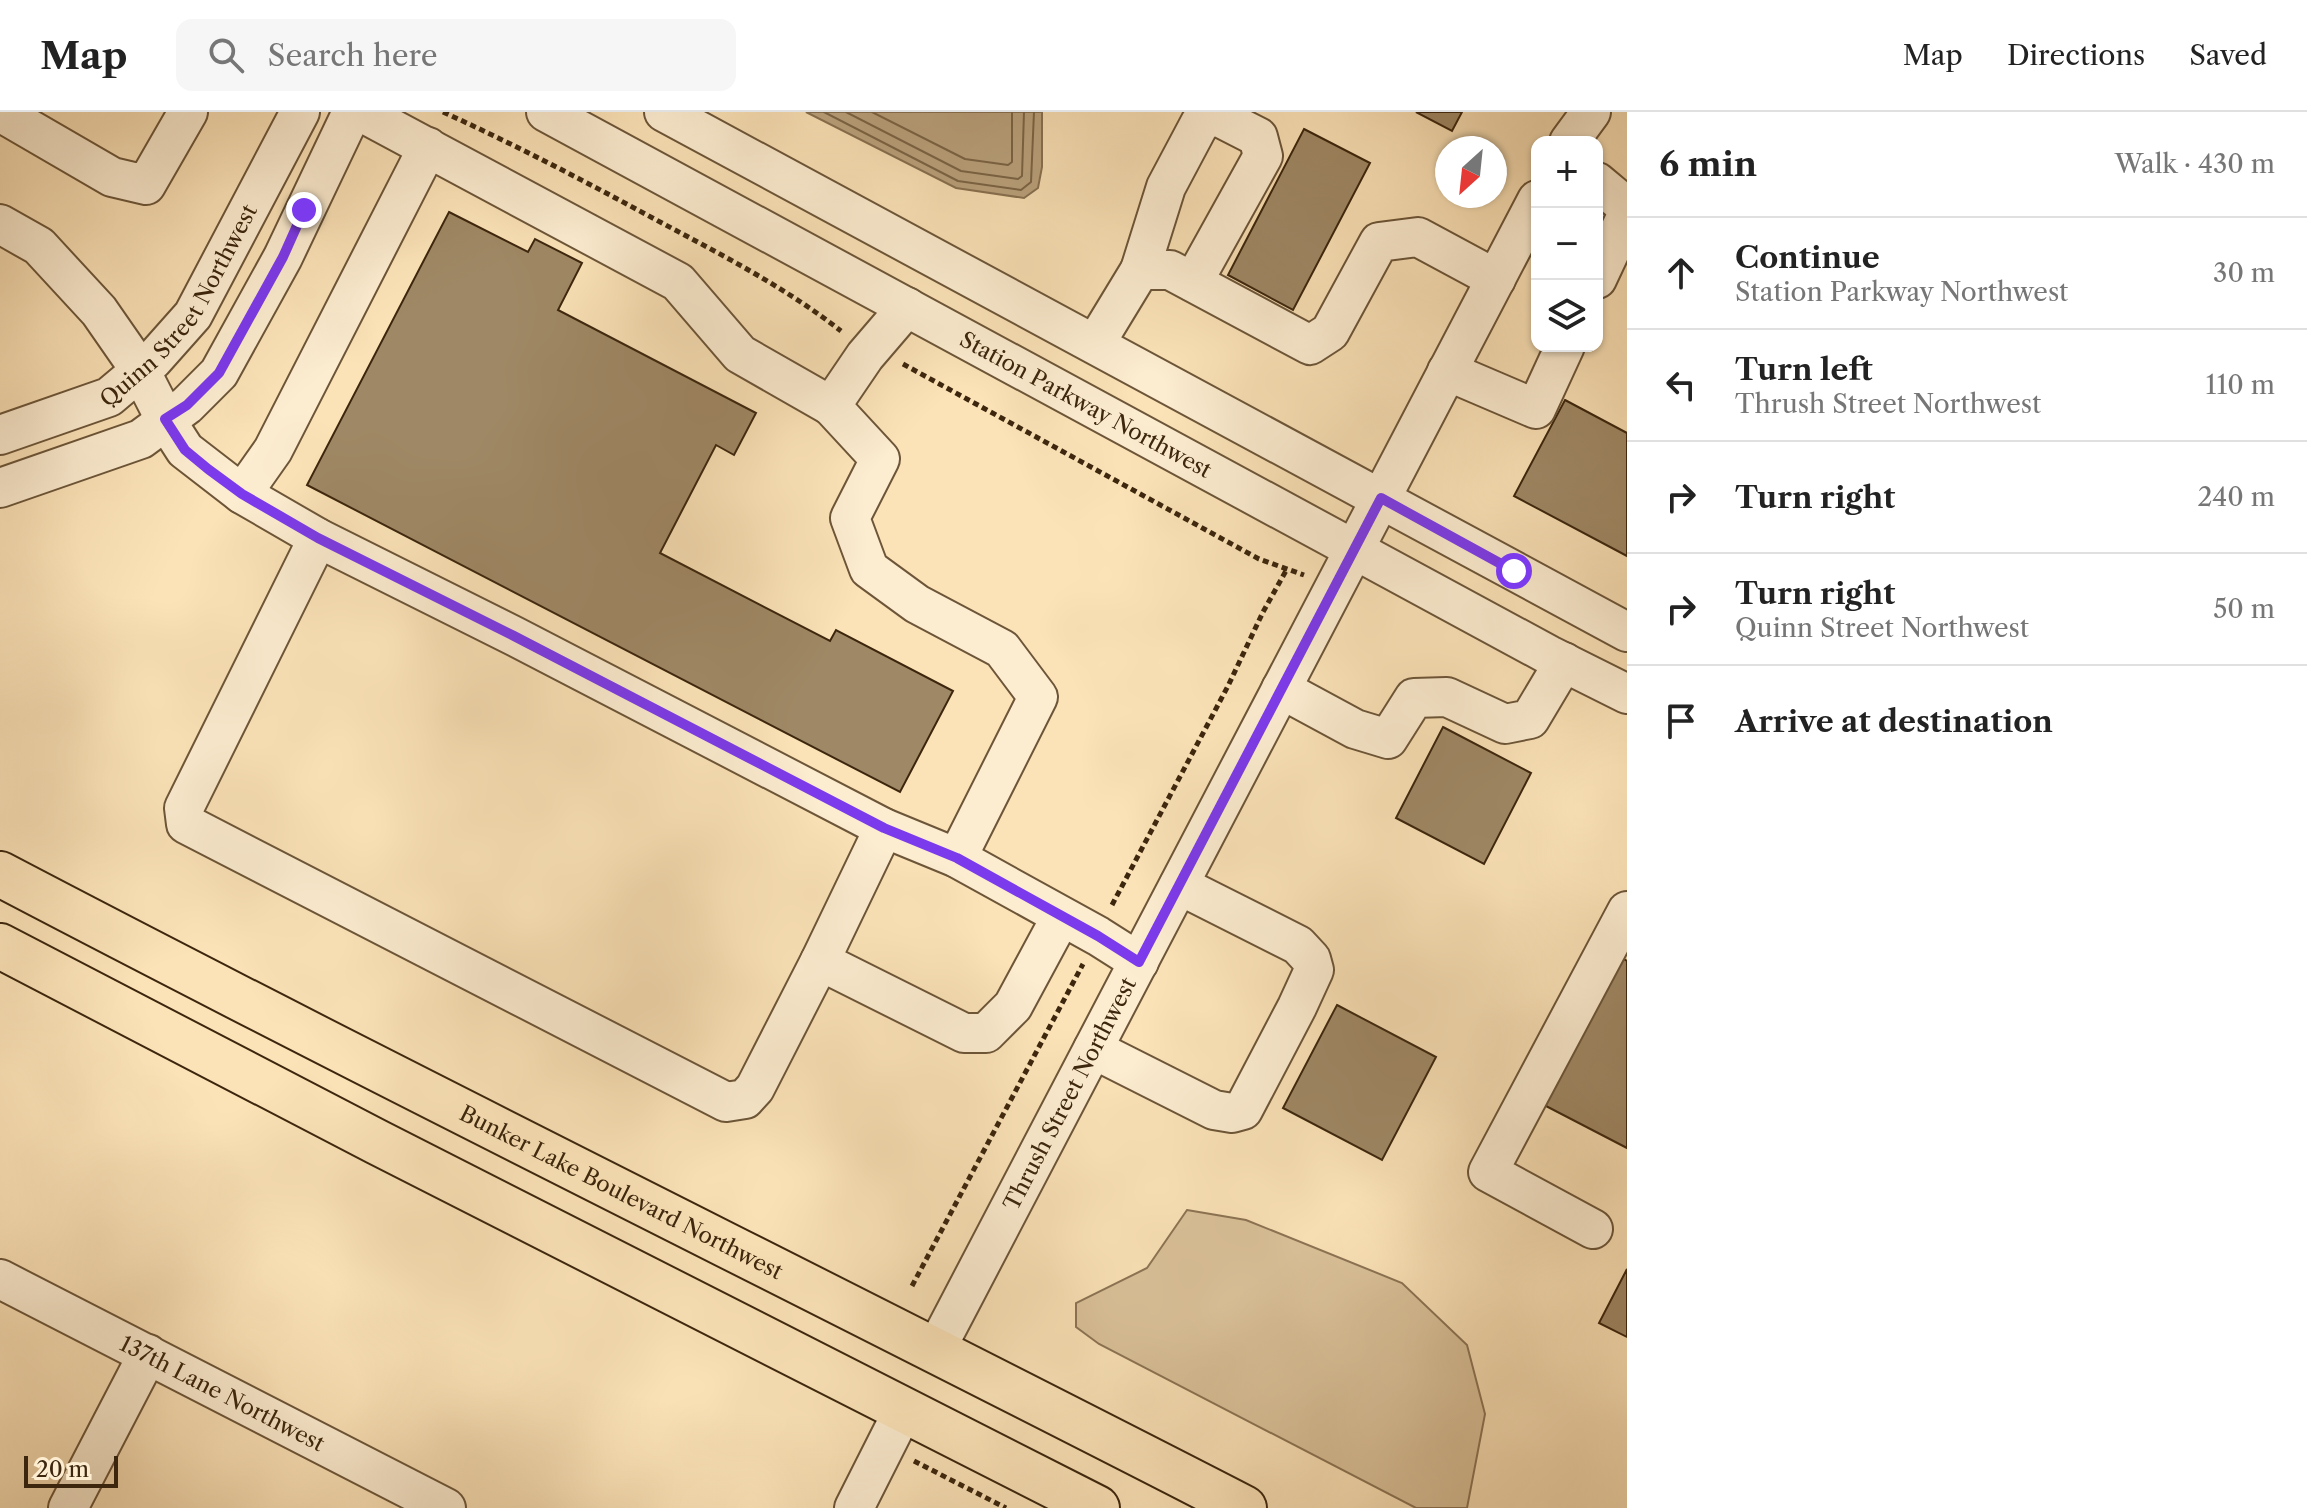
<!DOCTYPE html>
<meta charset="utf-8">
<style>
body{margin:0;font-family:"Libre Caslon Text",serif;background:#f6f6f6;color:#222}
.controls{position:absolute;right:24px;top:24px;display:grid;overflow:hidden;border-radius:16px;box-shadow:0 2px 6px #0004}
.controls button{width:72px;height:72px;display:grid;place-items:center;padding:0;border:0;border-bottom:2px solid #e0e0e0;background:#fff;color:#222;font:40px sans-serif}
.compass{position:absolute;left:1435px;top:24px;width:72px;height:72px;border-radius:50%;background:#fff;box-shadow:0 2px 6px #0004;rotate:207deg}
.scale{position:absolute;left:24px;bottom:20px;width:94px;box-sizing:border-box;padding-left:8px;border:4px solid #3c260d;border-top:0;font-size:22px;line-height:28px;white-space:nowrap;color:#3c260d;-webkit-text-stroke:6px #fcecd0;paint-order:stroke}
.stop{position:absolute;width:24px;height:24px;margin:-18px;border:6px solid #7c3aed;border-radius:50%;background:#fff}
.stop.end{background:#7c3aed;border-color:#fff;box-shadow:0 2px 8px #0008}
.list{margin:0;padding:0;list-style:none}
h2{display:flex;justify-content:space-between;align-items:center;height:104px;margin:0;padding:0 32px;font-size:34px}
h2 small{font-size:26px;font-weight:400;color:#767676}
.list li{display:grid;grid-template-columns:52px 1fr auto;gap:24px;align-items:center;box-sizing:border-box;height:112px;padding:0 32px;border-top:2px solid #e0e0e0}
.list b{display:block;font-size:30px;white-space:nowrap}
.list p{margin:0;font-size:26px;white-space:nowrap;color:#767676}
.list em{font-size:26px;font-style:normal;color:#767676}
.icon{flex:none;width:44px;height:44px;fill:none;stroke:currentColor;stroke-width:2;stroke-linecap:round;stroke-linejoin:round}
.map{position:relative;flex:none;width:1627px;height:1396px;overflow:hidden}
header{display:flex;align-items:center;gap:48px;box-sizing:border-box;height:112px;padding:0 40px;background:#fff;border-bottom:2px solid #e0e0e0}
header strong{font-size:38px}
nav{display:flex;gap:44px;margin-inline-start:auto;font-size:28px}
.search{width:560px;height:72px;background:#f6f6f6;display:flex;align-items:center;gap:20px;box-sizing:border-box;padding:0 28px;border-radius:16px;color:#767676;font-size:30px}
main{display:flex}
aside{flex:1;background:#fff}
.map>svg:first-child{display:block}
.green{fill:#dbc29a;stroke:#8c7454;stroke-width:2}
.water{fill:#baa27d;stroke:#887050;stroke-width:2}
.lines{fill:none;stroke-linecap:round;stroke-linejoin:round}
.shore{stroke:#7b6445;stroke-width:2}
.building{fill:#9f8865;stroke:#3c260d;stroke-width:2}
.minor-casing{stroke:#6c5538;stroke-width:42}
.major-casing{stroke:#3c260d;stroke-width:48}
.path{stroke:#3c260d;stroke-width:5;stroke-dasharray:6 4;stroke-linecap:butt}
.minor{stroke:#fcecd0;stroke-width:38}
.major{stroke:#fbe2b7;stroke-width:44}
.route{stroke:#7c3aed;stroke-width:10}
.labels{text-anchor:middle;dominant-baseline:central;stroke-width:6;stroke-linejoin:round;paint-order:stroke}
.street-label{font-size:22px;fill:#3c260d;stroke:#fcecd0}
</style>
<header>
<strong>Map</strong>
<div class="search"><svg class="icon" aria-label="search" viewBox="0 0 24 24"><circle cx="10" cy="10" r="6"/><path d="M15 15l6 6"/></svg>Search here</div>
<nav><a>Map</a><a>Directions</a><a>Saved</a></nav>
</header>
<main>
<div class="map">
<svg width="1627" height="1396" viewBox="0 0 1627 1396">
<rect width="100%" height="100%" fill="#fbe2b7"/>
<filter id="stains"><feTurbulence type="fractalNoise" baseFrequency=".0025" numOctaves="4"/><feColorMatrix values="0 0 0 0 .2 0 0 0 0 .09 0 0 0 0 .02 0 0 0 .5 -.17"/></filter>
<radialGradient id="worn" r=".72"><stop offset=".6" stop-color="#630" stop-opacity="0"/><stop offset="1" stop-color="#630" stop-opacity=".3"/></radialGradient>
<path class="green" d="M1187,1098L1246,1108L1402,1171L1467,1233L1485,1302L1467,1396H1416L1099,1232L1076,1215V1191L1147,1156Z"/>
<path class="water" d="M806,0H1042V55L1038,76L1024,86L956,76Z"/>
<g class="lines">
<path class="shore" d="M824,0L958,69L1021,78L1031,70L1034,0
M846,0L961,59L1018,67L1022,64L1024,0
M872,0L965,47L1008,53L1012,50V0"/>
</g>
<path class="building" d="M1416,0H1462L1452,19Z
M1304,17L1370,51L1293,198L1228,163Z
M449,100L528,140L535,127L582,151L558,198L756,301L734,343L716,333L660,441L830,529L836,518L953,579L900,680L307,373Z
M1565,288L1627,321V444L1514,384Z
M1443,615L1531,661L1484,752L1396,706Z
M1620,845L1627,849V1036L1544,993Z
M1337,893L1436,945L1382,1048L1283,996Z
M1627,1157V1225L1599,1211Z"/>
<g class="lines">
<defs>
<g id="minor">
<path d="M0,0L112,65L146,73L188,0"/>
<path d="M361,0L678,170L740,242L831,294"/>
<path id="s1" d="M546,0L1549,543L1627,582"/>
<path d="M664,0L1627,520"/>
<path d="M1569,30L1591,0"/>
<path d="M1597,70L1627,95"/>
<path d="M0,112L39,134L99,199L140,258L165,307L185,338L242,382L318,426L514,524L884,716L957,746L1098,824L1139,850"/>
<path d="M1140,158L1166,75L1200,11L1215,3L1258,25L1263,44L1193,170"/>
<path d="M1597,167L1627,103"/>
<path d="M907,195L865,244L831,294L880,347L850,406L869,457L917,492L1002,537L1038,585L957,746"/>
<path d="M1095,232L1140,158H1170L1310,233L1330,220L1379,130L1418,125L1496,167"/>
<path d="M1447,259L1536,297L1565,234"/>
<path id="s2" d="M0,323L109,285L153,248L193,203L300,0"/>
<path d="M0,376L141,327L187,293L219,261L283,145L352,0"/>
<path d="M242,382L273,338L428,35"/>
<path d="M318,426L184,696L186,712L726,990L745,987L755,976L820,849L964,921H986L1013,894L1061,805"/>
<path d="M1281,577L1355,617L1388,627L1414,586L1447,585L1505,612L1530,607L1564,550"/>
<path d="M820,849L884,716"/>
<path d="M1093,937L1214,998L1232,1001L1243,998L1297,895L1314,858L1311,847L1298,833L1179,773"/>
<path d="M1593,1117L1488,1060L1627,799"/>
<path id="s3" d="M0,1167L446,1396"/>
<path id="s4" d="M936,1237L1537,88"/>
<path d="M68,1396L148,1242"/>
<path d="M854,1396L904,1297"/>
</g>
<g id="major">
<path id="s5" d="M0,762C412,978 830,1183 1244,1396"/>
<path d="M0,834L377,1030L1097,1396"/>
</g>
</defs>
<use href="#minor" class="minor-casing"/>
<use href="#major" class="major-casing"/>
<path class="path" d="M443,0C518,34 590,72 662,111C724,144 786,176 841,219
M903,252L1259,447L1304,463
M1112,793L1228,574L1263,500L1287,457
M912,1174L1083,852
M914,1349L1006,1396"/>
<use href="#minor" class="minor"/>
<use href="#major" class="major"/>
</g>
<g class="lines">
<path class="route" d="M304,98L283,145L219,261L187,293L165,307L185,338L208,357L242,382L318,426L514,524L884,716L957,746L1098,824L1139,850L1381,386L1514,459"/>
</g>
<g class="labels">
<g class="street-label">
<text stroke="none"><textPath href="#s2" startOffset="232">Quinn Street Northwest</textPath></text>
<text stroke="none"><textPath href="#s1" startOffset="614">Station Parkway Northwest</textPath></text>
<text stroke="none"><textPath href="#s4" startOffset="288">Thrush Street Northwest</textPath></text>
<text stroke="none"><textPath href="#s5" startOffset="698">Bunker Lake Boulevard Northwest</textPath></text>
<text stroke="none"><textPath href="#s3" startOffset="250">137th Lane Northwest</textPath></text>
</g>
</g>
<rect width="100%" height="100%" filter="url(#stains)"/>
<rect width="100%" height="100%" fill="url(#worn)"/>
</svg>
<div class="controls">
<button>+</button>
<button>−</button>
<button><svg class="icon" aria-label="layers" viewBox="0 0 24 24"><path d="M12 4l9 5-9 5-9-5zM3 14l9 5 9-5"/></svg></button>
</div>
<svg class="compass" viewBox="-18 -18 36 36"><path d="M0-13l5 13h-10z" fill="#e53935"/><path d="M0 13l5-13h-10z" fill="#767676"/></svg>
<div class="scale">20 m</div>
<div class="stop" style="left:1514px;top:459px"></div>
<div class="stop end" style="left:304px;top:98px"></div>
</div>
<aside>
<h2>6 min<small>Walk · 430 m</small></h2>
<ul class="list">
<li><svg class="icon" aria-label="ahead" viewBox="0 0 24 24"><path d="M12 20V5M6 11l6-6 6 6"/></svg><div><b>Continue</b><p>Station Parkway Northwest</p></div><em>30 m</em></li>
<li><svg class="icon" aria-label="left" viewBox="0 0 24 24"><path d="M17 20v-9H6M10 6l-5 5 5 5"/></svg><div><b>Turn left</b><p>Thrush Street Northwest</p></div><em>110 m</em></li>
<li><svg class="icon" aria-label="right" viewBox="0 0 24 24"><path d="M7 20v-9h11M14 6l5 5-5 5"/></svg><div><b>Turn right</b></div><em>240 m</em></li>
<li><svg class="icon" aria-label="right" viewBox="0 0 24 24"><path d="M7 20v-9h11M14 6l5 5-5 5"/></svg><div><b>Turn right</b><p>Quinn Street Northwest</p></div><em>50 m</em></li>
<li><svg class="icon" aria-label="arrive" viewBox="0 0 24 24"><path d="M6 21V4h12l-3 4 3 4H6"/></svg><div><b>Arrive at destination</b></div></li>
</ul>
</aside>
</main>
